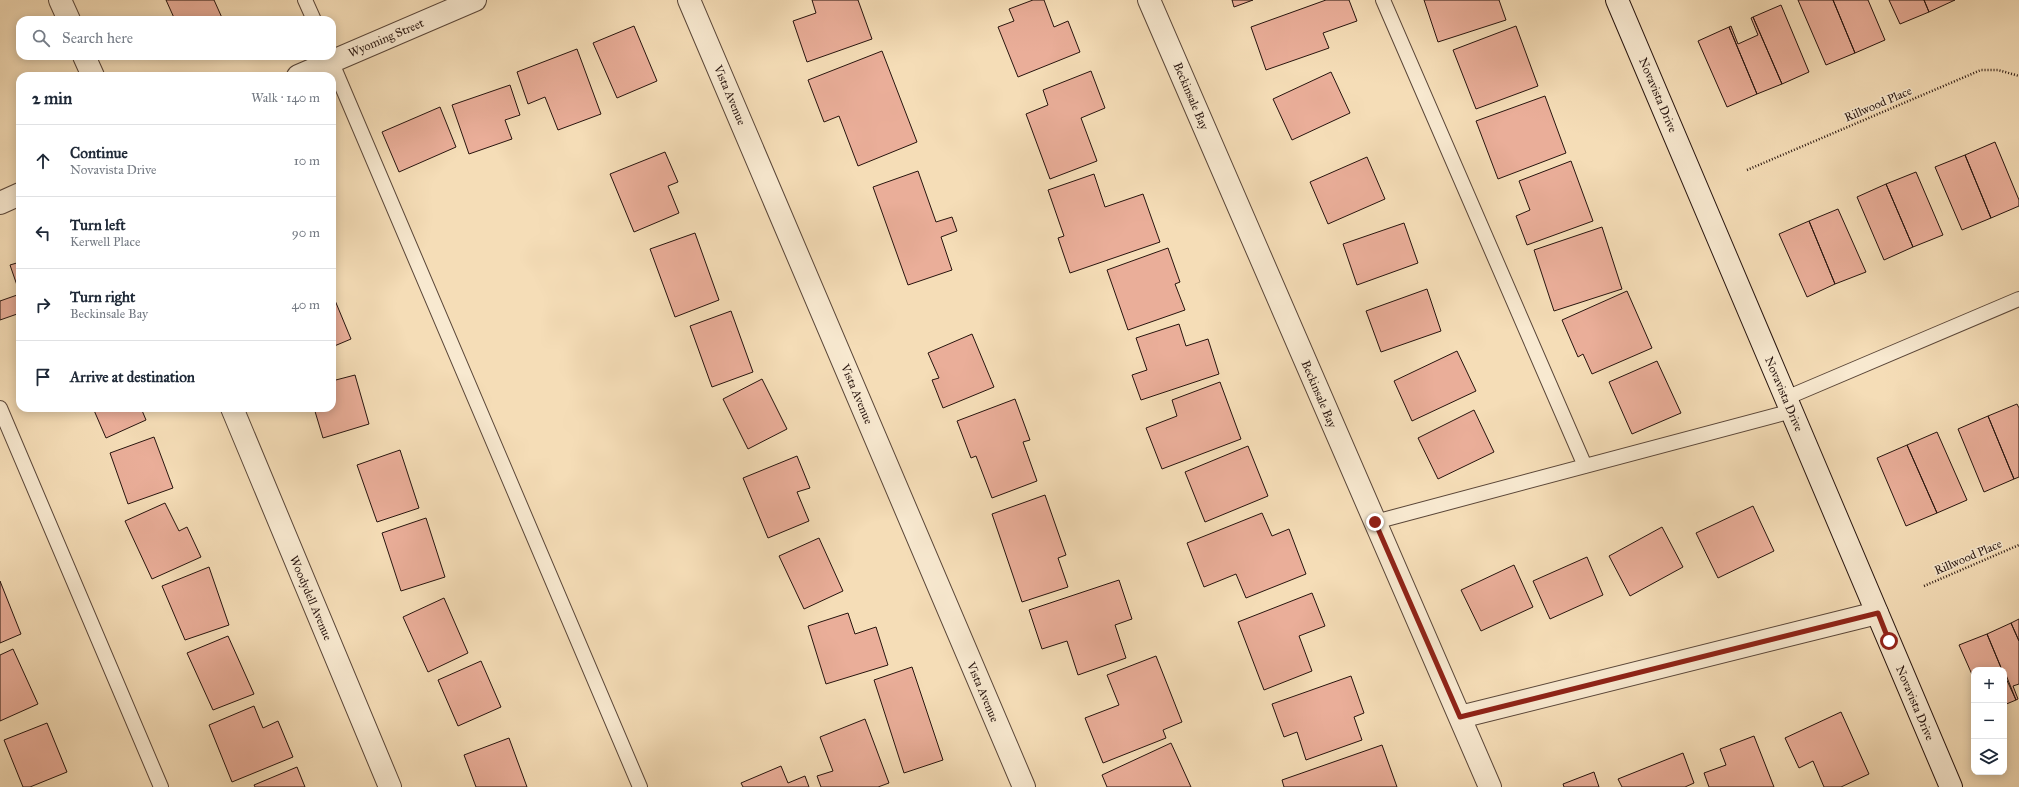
<!DOCTYPE html>
<meta charset="utf-8">
<style>
body{margin:0;font-family:"IM FELL Great Primer",serif;background:#f6f6f7;color:#1f2937}
.controls{position:absolute;right:12px;bottom:12px;display:grid;overflow:hidden;border-radius:8px;box-shadow:0 2px 10px #0003}
.controls button{width:36px;height:36px;display:grid;place-items:center;padding:0;border:0;border-bottom:1px solid #e0e1e3;background:#fff;color:#1f2937;font:20px sans-serif}
.stop{position:absolute;width:12px;height:12px;margin:-9px;border:3px solid #8f2418;border-radius:50%;background:#fff}
.stop.end{background:#8f2418;border-color:#fff;box-shadow:0 1px 4px #0008}
.list{margin:0;padding:0;list-style:none}
h2{display:flex;justify-content:space-between;align-items:center;height:52px;margin:0;padding:0 16px;font-size:17px}
h2 small{font-size:13px;font-weight:400;color:#747a83}
.list li{display:grid;grid-template-columns:26px 1fr auto;gap:12px;align-items:center;box-sizing:border-box;height:72px;padding:0 16px;border-top:1px solid #e0e1e3}
.list b{display:block;font-size:15px;white-space:nowrap}
.list p{margin:0;font-size:13px;white-space:nowrap;color:#747a83}
.list em{font-size:13px;font-style:normal;color:#747a83}
.icon{flex:none;width:22px;height:22px;fill:none;stroke:currentColor;stroke-width:2;stroke-linecap:round;stroke-linejoin:round}
.map{position:relative;flex:none;width:2019px;height:787px;overflow:hidden}
.search{position:absolute;background:#fff;box-shadow:0 2px 10px #0003;left:16px;top:16px;width:320px;height:44px;display:flex;align-items:center;gap:10px;box-sizing:border-box;padding:0 14px;border-radius:12px;color:#747a83;font-size:15px}
.panel{position:absolute;background:#fff;box-shadow:0 2px 10px #0003;left:16px;top:72px;width:320px;height:340px;border-radius:12px}
.map>svg:first-child{display:block}
.building{fill:#eaae99;stroke:#27140e}
.lines{fill:none;stroke-linecap:round;stroke-linejoin:round}
.lane-casing{stroke:#5a4638;stroke-width:16}
.street-casing{stroke:#5a4638;stroke-width:24}
.secondary-casing{stroke:#27140e;stroke-width:24}
.path{stroke:#27140e;stroke-width:2.5;stroke-dasharray:1 2;stroke-linecap:butt}
.lane{stroke:#f8e9d0;stroke-width:14}
.street{stroke:#f8e9d0;stroke-width:22}
.secondary{stroke:#f8e9d0;stroke-width:22}
.route{stroke:#8f2418;stroke-width:5}
.labels{text-anchor:middle;dominant-baseline:central;stroke-width:3;stroke-linejoin:round;paint-order:stroke}
.street-label{font-size:12px;fill:#27140e;stroke:#f8e9d0}
</style>
<div class="map">
<svg width="2019" height="787" viewBox="0 0 2019 787">
<rect width="100%" height="100%" fill="#f5ddb7"/>
<filter id="stains"><feTurbulence type="fractalNoise" baseFrequency=".005" numOctaves="4"/><feColorMatrix values="0 0 0 0 .2 0 0 0 0 .09 0 0 0 0 .02 0 0 0 .5 -.17"/></filter>
<radialGradient id="worn" r=".72"><stop offset=".6" stop-color="#630" stop-opacity="0"/><stop offset="1" stop-color="#630" stop-opacity=".3"/></radialGradient>
<path class="building" d="M166,0H214L223,20H175Z
M812,0H858L872,39L807,62L793,21L816,13Z
M1033,0H1044L1054,27L1068,21L1080,52L1018,77L998,27L1014,21L1009,9Z
M1232,0H1253L1234,7Z
M1326,0H1349L1357,21L1323,33L1329,48L1266,70L1251,27Z
M1424,0H1499L1506,20L1438,42Z
M1798,0H1833L1855,53L1826,65Z
M1833,0H1868L1885,40L1855,53Z
M1889,0H1924L1929,12L1900,24Z
M1924,0H1955L1929,12Z
M1781,5L1809,72L1782,84L1753,17Z
M1753,17L1782,84L1757,94L1729,27L1731,26L1738,44L1758,35L1751,18Z
M634,26L657,81L617,98L593,43Z
M1516,26L1538,86L1476,109L1453,50Z
M1729,27L1757,94L1727,107L1698,41Z
M577,49L601,114L558,130L545,97L528,104L517,72Z
M882,51L917,142L858,166L839,116L824,122L808,80Z
M1091,71L1105,108L1081,118L1097,161L1050,179L1026,114L1048,105L1043,90Z
M1331,72L1350,113L1292,140L1273,99Z
M510,85L520,115L505,120L512,139L469,154L452,105Z
M1545,96L1566,153L1498,179L1476,121Z
M440,107L456,147L399,172L382,132Z
M1995,142L2019,200V206L1991,218L1965,155Z
M665,152L678,182L668,186L679,213L634,232L610,174Z
M1965,155L1991,218L1962,230L1935,167Z
M1367,157L1385,199L1328,224L1310,182Z
M1571,161L1593,221L1527,245L1516,216L1530,210L1519,181Z
M918,171L936,222L952,217L957,231L941,237L952,270L908,285L873,187Z
M1916,172L1943,235L1913,247L1886,184Z
M1094,174L1105,207L1143,194L1160,242L1070,273L1058,238L1064,236L1048,190Z
M1886,184L1913,247L1884,260L1857,197Z
M1838,209L1866,272L1835,284L1809,221Z
M1809,221L1835,284L1807,297L1779,234Z
M1404,223L1418,263L1357,285L1343,244Z
M1602,227L1622,289L1554,311L1534,250Z
M695,233L719,300L675,317L650,249Z
M1168,248L1180,282L1175,284L1185,310L1128,330L1107,270Z
M20,262V313L0,320V301L20,294L10,265Z
M1427,289L1441,331L1381,352L1366,311Z
M1627,291L1652,348L1592,374L1583,354L1578,357L1562,320Z
M334,298L351,339L332,347V299Z
M731,311L753,372L712,387L690,326Z
M1179,324L1186,346L1208,339L1219,374L1141,400L1132,375L1147,370L1136,338Z
M972,334L994,387L943,408L932,380L939,378L928,353Z
M1457,351L1476,391L1412,421L1394,381Z
M1657,361L1681,413L1632,434L1609,382Z
M355,375L369,424L323,438L314,408H332V381Z
M762,379L787,429L748,449L723,399Z
M1220,382L1241,439L1162,469L1146,428L1177,416L1172,400Z
M1015,399L1030,440L1023,442L1037,481L992,498L976,456L971,458L957,421Z
M2017,404L2019,408V477L2014,479L1988,416Z
M93,408H141L146,420L106,438Z
M1474,410L1494,452L1438,479L1418,438Z
M1988,416L2014,479L1984,492L1958,429Z
M1937,432L1967,500L1937,513L1907,445Z
M154,437L173,488L128,504L110,453Z
M1907,445L1937,513L1906,526L1877,458Z
M1248,446L1268,496L1205,522L1185,472Z
M400,450L419,508L377,522L357,465Z
M797,456L810,488L797,492L809,521L768,538L743,478Z
M1045,495L1066,555L1058,558L1068,587L1022,602L992,514Z
M165,503L179,531L187,527L201,557L152,579L125,521Z
M1753,506L1774,551L1718,578L1696,533Z
M1262,513L1272,536L1289,529L1306,574L1246,598L1236,574L1204,587L1187,543Z
M426,518L445,577L401,591L382,533Z
M1662,527L1683,567L1630,596L1609,556Z
M819,538L843,591L804,609L779,556Z
M1587,557L1603,595L1550,619L1533,581Z
M1514,565L1533,607L1481,631L1461,590Z
M209,567L229,625L185,640L162,586Z
M1119,580L1132,619L1115,625L1126,658L1078,675L1067,641L1042,649L1029,610Z
M0,581L21,634L0,643Z
M1312,593L1325,626L1299,636L1312,671L1264,690L1238,622Z
M444,598L468,653L428,672L403,617Z
M848,613L855,634L876,627L888,665L826,684L808,626Z
M2019,619V641L2011,623Z
M2011,623L2019,641V684L2013,686L2018,699L2016,700L2004,670H2002L1987,634Z
M1987,634L2002,670H1974V679L1959,645Z
M228,636L254,694L213,710L187,653Z
M13,649L38,704L0,721V655Z
M1156,656L1182,722L1163,730L1166,738L1103,763L1085,718L1119,705L1107,675Z
M481,661L501,707L458,726L438,680Z
M912,667L943,760L904,773L874,680Z
M2004,674L2016,700L2004,705Z
M1351,676L1364,713L1354,717L1362,740L1306,760L1297,732L1284,737L1272,704Z
M254,706L263,728L278,721L293,757L232,782L209,725Z
M1841,712L1869,774L1841,787H1824L1813,761L1799,768L1785,738Z
M865,719L889,783L878,787H821L817,776L833,771L820,737Z
M47,723L67,772L30,787H23L4,740Z
M1754,736L1774,787H1709L1704,773L1726,765L1720,749Z
M509,738L527,787H476L464,755Z
M1171,743L1191,787H1107L1102,775Z
M1382,745L1397,787H1284L1282,780Z
M1683,753L1694,783L1685,787H1622L1618,779Z
M781,766L788,783L805,776L809,787H743L741,783Z
M297,767L305,787H255L254,785Z
M1594,772L1599,787H1564L1563,784Z"/>
<g class="lines">
<defs>
<path id="lane" d="M305,0L314,20
M1383,0L1585,466
M329,56L640,787
M1786,398L2019,299
M0,408L161,787
M1375,522L1792,411"/>
<path id="street" d="M60,0L69,20
M689,0L1024,787
M1149,0L1490,787
M84,56L93,76
M298,76L475,0
M0,203L20,194
M232,408L390,787
M1460,717L1877,613"/>
<path id="secondary" d="M1617,0L1951,787"/>
</defs>
<use href="#lane" class="lane-casing"/>
<use href="#street" class="street-casing"/>
<use href="#secondary" class="secondary-casing"/>
<path class="path" d="M1747,170L1981,70H1998L2019,76
M1924,586L2019,545"/>
<use href="#lane" class="lane"/>
<use href="#street" class="street"/>
<use href="#secondary" class="secondary"/>
</g>
<g class="lines">
<path class="route" d="M1375,522L1460,717L1878,613L1889,641"/>
</g>
<g class="labels">
<g class="street-label">
<text transform="translate(386 38) rotate(-23)">Wyoming Street</text>
<text transform="translate(730 95) rotate(67)">Vista Avenue</text>
<text transform="translate(1658 95) rotate(67)">Novavista Drive</text>
<text transform="translate(1191 96) rotate(67)">Beckinsale Bay</text>
<text transform="translate(1878 104) rotate(-23)">Rillwood Place</text>
<text transform="translate(857 394) rotate(67)">Vista Avenue</text>
<text transform="translate(1319 394) rotate(67)">Beckinsale Bay</text>
<text transform="translate(1784 394) rotate(67)">Novavista Drive</text>
<text transform="translate(1968 557) rotate(-23)">Rillwood Place</text>
<text transform="translate(311 598) rotate(67)">Woodydell Avenue</text>
<text transform="translate(983 692) rotate(67)">Vista Avenue</text>
<text transform="translate(1915 703) rotate(67)">Novavista Drive</text>
</g>
</g>
<rect width="100%" height="100%" filter="url(#stains)"/>
<rect width="100%" height="100%" fill="url(#worn)"/>
</svg>
<div class="controls">
<button>+</button>
<button>−</button>
<button><svg class="icon" aria-label="layers" viewBox="0 0 24 24"><path d="M12 4l9 5-9 5-9-5zM3 14l9 5 9-5"/></svg></button>
</div>
<div class="stop" style="left:1889px;top:641px"></div>
<div class="stop end" style="left:1375px;top:522px"></div>
<div class="search"><svg class="icon" aria-label="search" viewBox="0 0 24 24"><circle cx="10" cy="10" r="6"/><path d="M15 15l6 6"/></svg>Search here</div>
<section class="panel">
<h2>2 min<small>Walk · 140 m</small></h2>
<ul class="list">
<li><svg class="icon" aria-label="ahead" viewBox="0 0 24 24"><path d="M12 20V5M6 11l6-6 6 6"/></svg><div><b>Continue</b><p>Novavista Drive</p></div><em>10 m</em></li>
<li><svg class="icon" aria-label="left" viewBox="0 0 24 24"><path d="M17 20v-9H6M10 6l-5 5 5 5"/></svg><div><b>Turn left</b><p>Kerwell Place</p></div><em>90 m</em></li>
<li><svg class="icon" aria-label="right" viewBox="0 0 24 24"><path d="M7 20v-9h11M14 6l5 5-5 5"/></svg><div><b>Turn right</b><p>Beckinsale Bay</p></div><em>40 m</em></li>
<li><svg class="icon" aria-label="arrive" viewBox="0 0 24 24"><path d="M6 21V4h12l-3 4 3 4H6"/></svg><div><b>Arrive at destination</b></div></li>
</ul>
</section>
</div>
